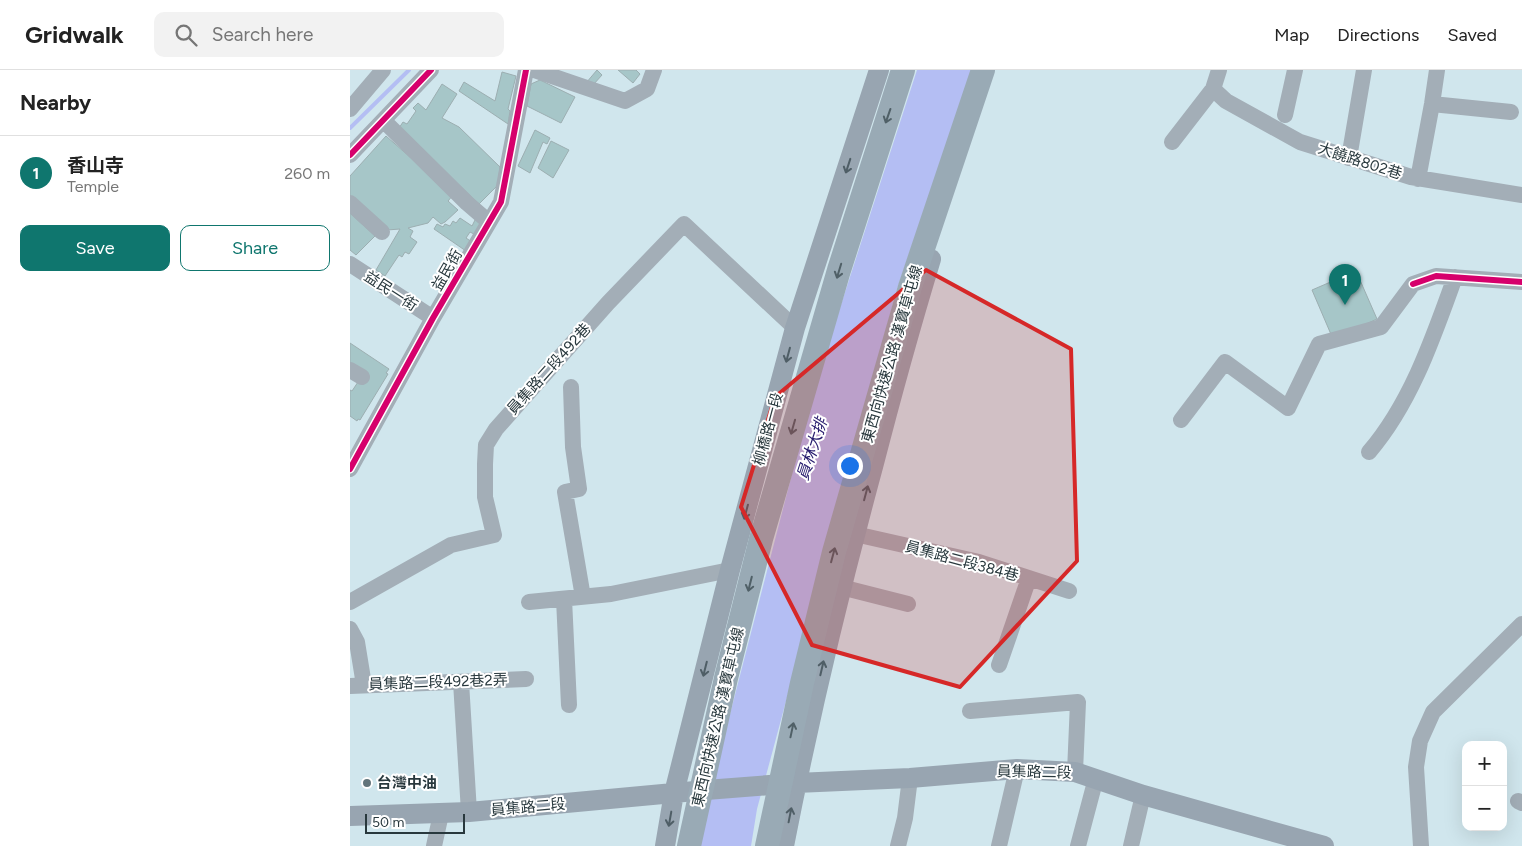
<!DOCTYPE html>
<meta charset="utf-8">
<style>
body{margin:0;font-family:Figtree,"Noto Sans TC",sans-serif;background:#f2f2f2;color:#222}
.controls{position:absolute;right:15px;bottom:15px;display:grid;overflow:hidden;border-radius:10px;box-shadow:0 5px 20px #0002}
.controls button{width:45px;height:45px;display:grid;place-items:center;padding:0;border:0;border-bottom:1px solid #e0e0e0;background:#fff;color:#222;font:25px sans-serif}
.scale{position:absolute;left:15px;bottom:12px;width:100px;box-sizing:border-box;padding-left:5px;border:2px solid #28383d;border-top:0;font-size:14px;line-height:18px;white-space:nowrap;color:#28383d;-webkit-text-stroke:4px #fff;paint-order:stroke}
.you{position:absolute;left:499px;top:395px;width:18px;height:18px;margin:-12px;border:4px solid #fff;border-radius:50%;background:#1a73e8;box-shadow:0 0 0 8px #1a73e833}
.badge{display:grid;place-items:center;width:32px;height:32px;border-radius:50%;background:#0f766e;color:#fff;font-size:16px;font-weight:700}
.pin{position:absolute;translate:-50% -41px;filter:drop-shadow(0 1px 2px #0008)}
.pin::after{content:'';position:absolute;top:26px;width:18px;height:15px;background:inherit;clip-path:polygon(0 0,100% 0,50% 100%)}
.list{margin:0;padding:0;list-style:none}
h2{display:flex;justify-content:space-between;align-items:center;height:65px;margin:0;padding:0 20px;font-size:21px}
h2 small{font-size:16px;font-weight:400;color:#767676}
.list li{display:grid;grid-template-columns:32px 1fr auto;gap:15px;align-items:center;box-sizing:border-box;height:75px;padding:0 20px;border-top:1px solid #e0e0e0}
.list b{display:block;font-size:19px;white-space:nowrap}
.list p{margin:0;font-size:16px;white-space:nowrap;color:#767676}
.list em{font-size:16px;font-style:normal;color:#767676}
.actions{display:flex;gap:10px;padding:15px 20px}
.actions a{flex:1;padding:11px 0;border:1px solid #0f766e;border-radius:10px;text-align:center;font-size:18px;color:#0f766e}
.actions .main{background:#0f766e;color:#fff}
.icon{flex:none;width:28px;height:28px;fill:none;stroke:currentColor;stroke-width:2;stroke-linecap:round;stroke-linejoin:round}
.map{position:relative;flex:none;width:1172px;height:776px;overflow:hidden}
header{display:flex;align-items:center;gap:30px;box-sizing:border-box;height:70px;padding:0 25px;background:#fff;border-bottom:1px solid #e0e0e0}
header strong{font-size:24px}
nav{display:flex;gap:28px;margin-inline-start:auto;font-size:18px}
.search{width:350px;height:45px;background:#f2f2f2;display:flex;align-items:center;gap:12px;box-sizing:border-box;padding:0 18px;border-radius:10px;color:#767676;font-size:19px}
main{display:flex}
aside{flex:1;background:#fff}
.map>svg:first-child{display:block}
.water{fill:#b4bef3}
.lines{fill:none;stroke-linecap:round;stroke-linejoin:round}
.stream{stroke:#b4bef3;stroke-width:4}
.building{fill:#a6c6c8;stroke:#9caeb1}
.minor{stroke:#a3aeb7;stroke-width:16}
.major{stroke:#98a5b1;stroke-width:20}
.highway{stroke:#99aab5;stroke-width:24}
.cycleway-casing{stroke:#fff;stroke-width:9}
.cycleway{stroke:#d6006c;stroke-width:6}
.oneway{stroke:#506067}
.oneway2{stroke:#4f5e66}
.marked{fill:#d62828;fill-opacity:0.2;stroke:#d62828;stroke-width:4;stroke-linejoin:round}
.poi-dot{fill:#63757b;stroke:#fff;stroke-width:2}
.labels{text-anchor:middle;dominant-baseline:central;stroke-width:4;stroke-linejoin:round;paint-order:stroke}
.street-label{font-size:15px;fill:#28383d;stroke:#fff}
.poi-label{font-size:15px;font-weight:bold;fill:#28383d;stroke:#fff;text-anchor:start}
.water-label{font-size:16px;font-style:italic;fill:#261b6d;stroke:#fff}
</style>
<header>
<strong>Gridwalk</strong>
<div class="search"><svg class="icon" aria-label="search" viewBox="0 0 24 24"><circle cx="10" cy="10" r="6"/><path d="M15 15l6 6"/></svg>Search here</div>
<nav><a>Map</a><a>Directions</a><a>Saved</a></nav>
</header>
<main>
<aside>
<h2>Nearby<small></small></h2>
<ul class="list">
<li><span class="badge">1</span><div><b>香山寺</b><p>Temple</p></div><em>260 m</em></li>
</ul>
<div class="actions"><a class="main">Save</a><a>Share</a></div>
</aside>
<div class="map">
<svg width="1172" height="776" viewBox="0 0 1172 776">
<rect width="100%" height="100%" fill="#d0e6ed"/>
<path class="water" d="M567,0H622L546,222L407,739L401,776H346L465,315Z"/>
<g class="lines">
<path class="stream" d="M0,58L59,0"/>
</g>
<path class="building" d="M247,0L252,5L243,15L236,13Z
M268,0H286L290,4L283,13Z
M152,2L166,6L158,39L160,41L158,54L109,21L114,12L145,31Z
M190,10L225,27L211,53L177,36L181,14Z
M92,14L107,24L92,48L109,57L150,97L148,115L129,134L49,58L53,52L57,54L66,41L63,38L68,33L76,40Z
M185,60L200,68L197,74L193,72L180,103L168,96Z
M36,66L103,125L98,131L108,140L95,152L91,154L83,147L78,153L58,158L63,161L60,167L67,172L59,184L55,182L52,187L49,185L35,206L26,200L50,159L37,160L0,127V106Z
M201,71L219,80L203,108L188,98Z
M0,143L25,166L6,185L0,180Z
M110,148L122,156L126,148L133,152L126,165L120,162L116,168L122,172L116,181L84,159L87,154L93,157L95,154L100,156L103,151L106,153Z
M1006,201L1027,249L983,269L962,220Z
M0,273L39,299L36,303L38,304L10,350L8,349L7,351L0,346V320L2,321L14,303L0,294Z"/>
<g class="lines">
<path class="minor" d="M184,0L275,31L297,19L304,0
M863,19L876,31L950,72L1061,107L1172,125
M1082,34L1161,42
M0,39L33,0
M935,45L945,0
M34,51L117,133L139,152
M822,72L863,19L869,0
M0,85L81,0
M999,88L1014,0
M1068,109L1082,34L1087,0
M0,133L32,162
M0,194L83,248
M0,300L12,307
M221,317L223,377L229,419L215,422L233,527
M831,350L875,292L938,338L969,274L1031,257L1063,214L1086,206L1172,212
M1019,382C1061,333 1083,268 1105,207
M0,399L83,248L151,132L176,0
M505,464L629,492L719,521
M491,517L558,534
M214,529L219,635
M0,532L101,475L144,465L135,427V394L136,375L146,359L258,233L334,154L445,258
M179,532L261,524L380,500
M0,559L7,572L14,615
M649,595L679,508
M111,612L119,742
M0,616L176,609
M620,641L728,632L725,702
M1168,731L1172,733
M84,776L91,744
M548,776L555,748L560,708
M649,776L667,699
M728,776L746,708
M781,776L793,725
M1071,776L1066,697L1070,671L1083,642L1172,554"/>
<path class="major" d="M0,746L119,742L356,720L446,713L560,708L667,699L725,702L793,725L974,776
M315,776L324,723L380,500L445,258L529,0
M434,776C459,648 489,522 523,397C541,327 560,258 581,189"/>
<path class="highway" d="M339,776L376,608L411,469L489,200L553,0
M417,776L452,613L484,482L560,217L633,0"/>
<defs>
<path id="cycleway" d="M0,85L81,0
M1063,214L1086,206L1172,212
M0,399L83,248L151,132L176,0"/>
</defs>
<use href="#cycleway" class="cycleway-casing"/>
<use href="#cycleway" class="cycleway"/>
</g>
<defs><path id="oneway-shaft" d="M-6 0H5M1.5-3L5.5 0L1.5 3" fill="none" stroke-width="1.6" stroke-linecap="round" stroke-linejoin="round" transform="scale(1.25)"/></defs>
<g class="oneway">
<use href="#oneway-shaft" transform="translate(538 46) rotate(109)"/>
<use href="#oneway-shaft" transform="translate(489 201) rotate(107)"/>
<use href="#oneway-shaft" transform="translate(443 357) rotate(106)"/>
<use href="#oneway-shaft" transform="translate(483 485) rotate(-75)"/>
<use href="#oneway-shaft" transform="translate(400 514) rotate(104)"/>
<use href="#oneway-shaft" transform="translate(442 660) rotate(-78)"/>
</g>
<g class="oneway2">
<use href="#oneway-shaft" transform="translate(498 96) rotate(108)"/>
<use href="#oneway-shaft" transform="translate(438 285) rotate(105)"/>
<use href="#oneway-shaft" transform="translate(516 423) rotate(-75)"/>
<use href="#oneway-shaft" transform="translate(396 442) rotate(105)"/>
<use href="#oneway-shaft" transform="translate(472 598) rotate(-77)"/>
<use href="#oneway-shaft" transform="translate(355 599) rotate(104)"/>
<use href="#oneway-shaft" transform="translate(440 745) rotate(-79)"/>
<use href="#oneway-shaft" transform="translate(320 749) rotate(100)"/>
</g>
<path class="marked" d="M576,200L721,279L727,491L610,617L462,575L391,437L425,327Z"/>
<circle class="poi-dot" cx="17" cy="713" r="5"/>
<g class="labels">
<g class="street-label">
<text transform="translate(1010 91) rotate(18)">大饒路802巷</text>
<text transform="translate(97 200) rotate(-60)">益民街</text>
<text transform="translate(41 221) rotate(33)">益民一街</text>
<text transform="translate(542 284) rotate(-74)">東西向快速公路 漢寶草屯線</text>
<text transform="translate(199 299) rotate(-48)">員集路二段492巷</text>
<text transform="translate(418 359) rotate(-75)">柳橋路一段</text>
<text transform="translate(612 491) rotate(15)">員集路二段384巷</text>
<text transform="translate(88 612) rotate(-2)">員集路二段492巷2弄</text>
<text transform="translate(368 647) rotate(-77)">東西向快速公路 漢寶草屯線</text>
<text transform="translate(684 702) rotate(1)">員集路二段</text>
<text transform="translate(178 737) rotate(-5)">員集路二段</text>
</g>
<g class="poi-label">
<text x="27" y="713">台灣中油</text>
</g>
<g class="water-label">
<text transform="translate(462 379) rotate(-72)">員林大排</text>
</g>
</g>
</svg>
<div class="controls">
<button>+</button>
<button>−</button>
</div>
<div class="scale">50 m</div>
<div class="you"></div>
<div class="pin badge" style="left:995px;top:235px">1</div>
</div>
</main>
